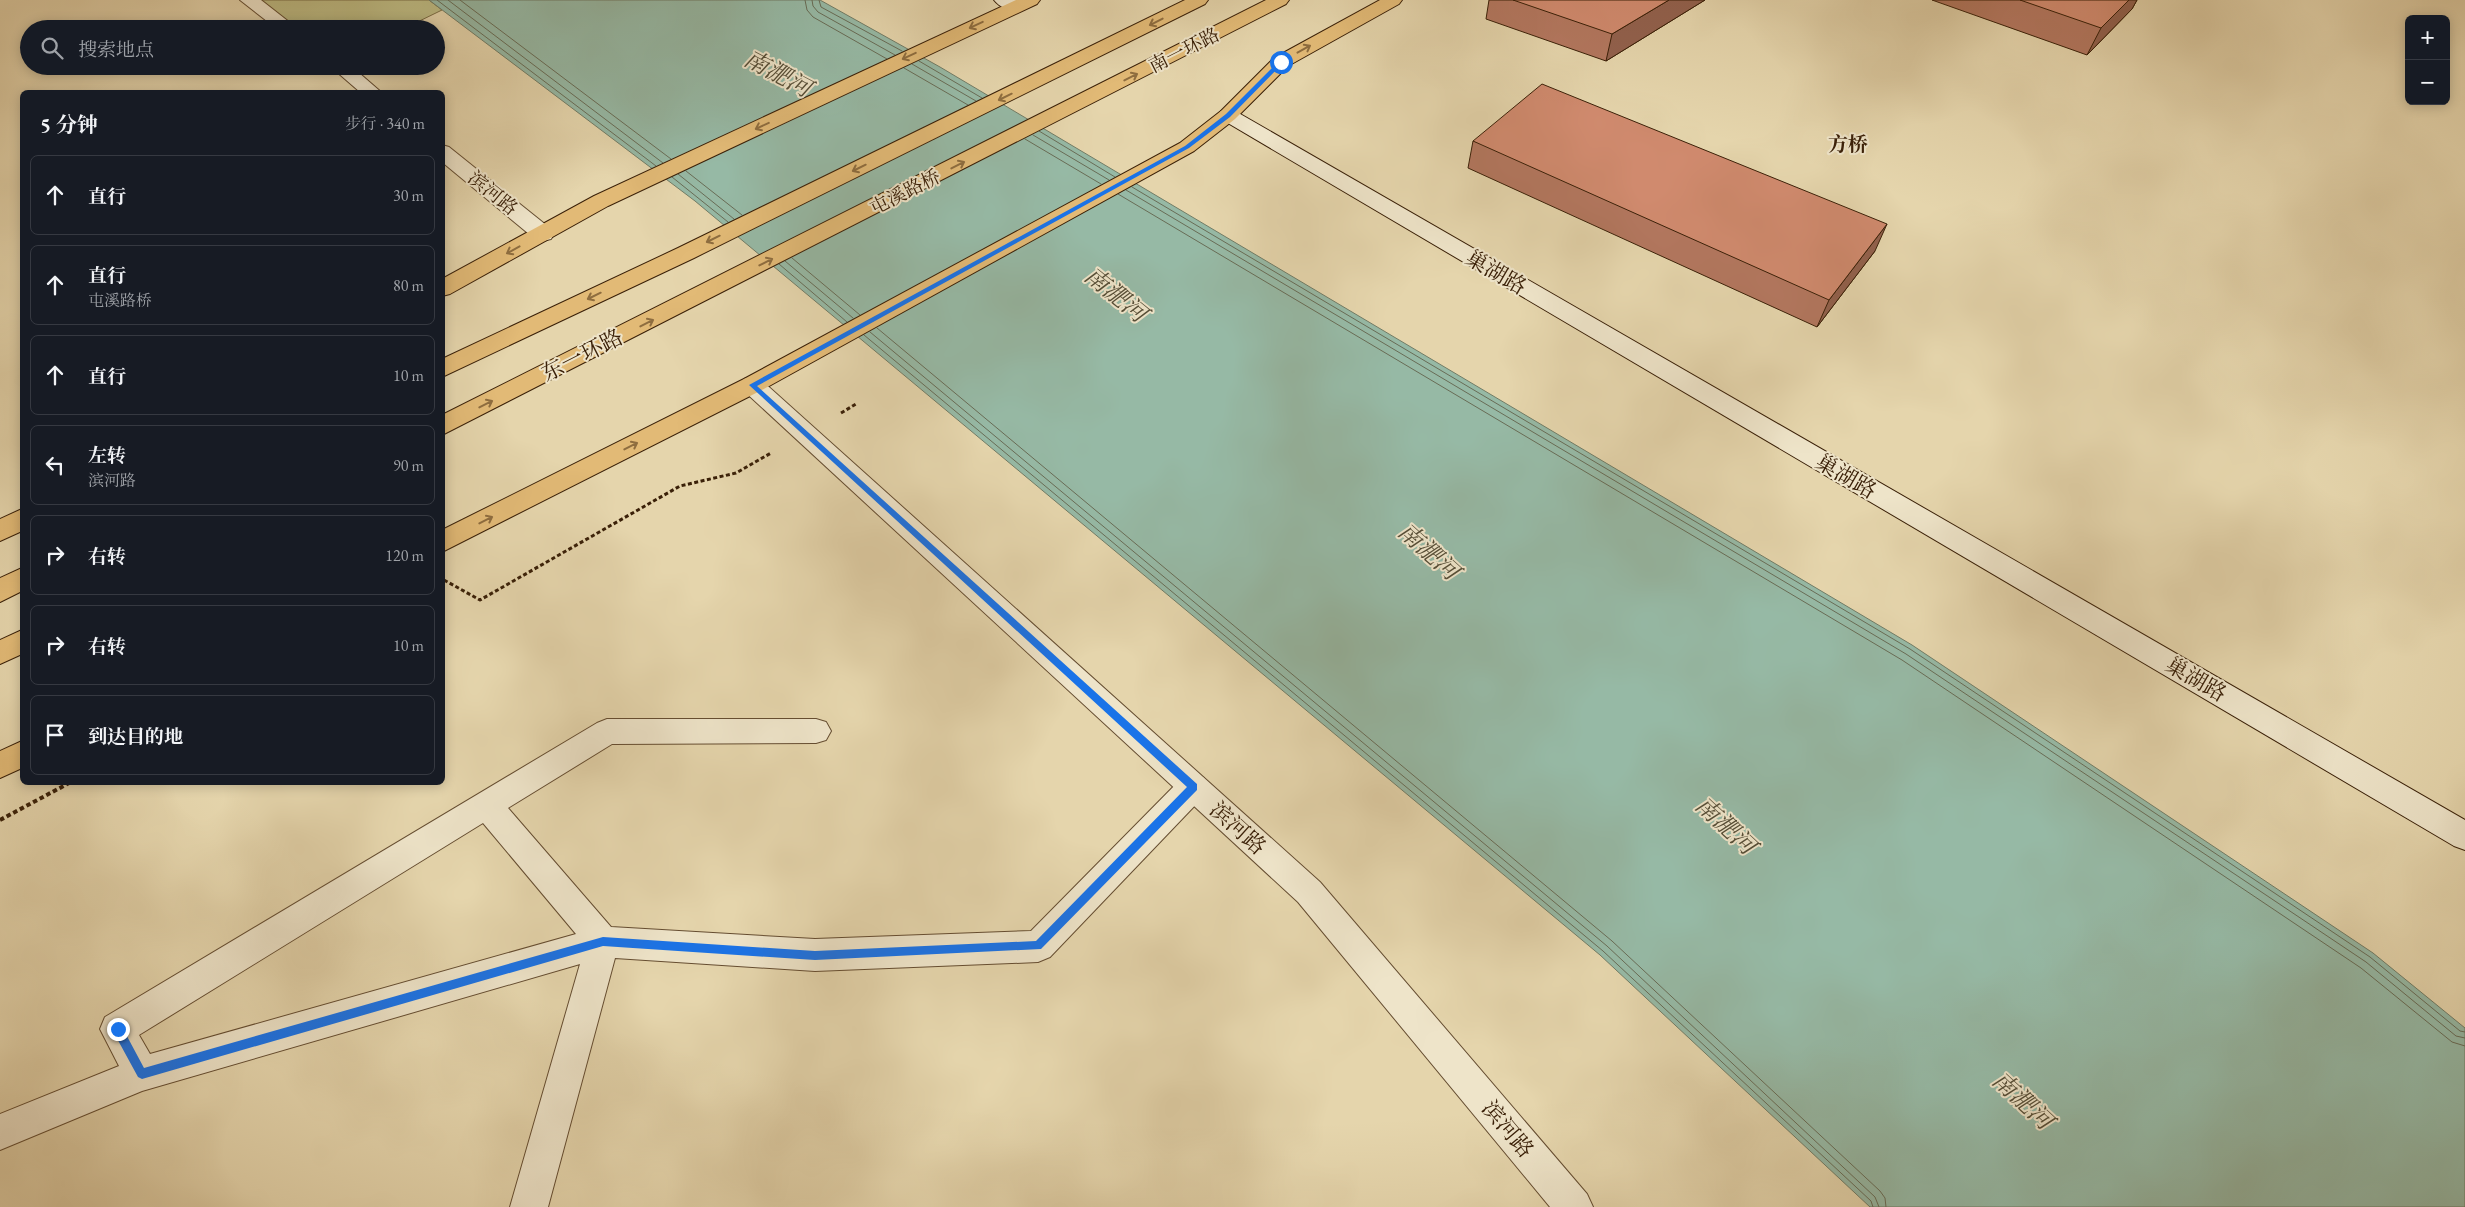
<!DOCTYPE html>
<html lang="zh">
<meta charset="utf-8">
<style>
body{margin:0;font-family:"EB Garamond","Noto Serif SC",serif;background:#242831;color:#f1f3f6}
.controls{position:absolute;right:15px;top:15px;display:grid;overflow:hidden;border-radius:8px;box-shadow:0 2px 12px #0003}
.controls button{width:45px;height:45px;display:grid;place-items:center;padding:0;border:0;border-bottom:1px solid #363941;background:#171b24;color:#f1f3f6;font:25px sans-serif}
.stop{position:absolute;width:15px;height:15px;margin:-11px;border:4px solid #1a73e8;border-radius:50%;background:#fff}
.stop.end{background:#1a73e8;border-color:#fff;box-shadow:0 1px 5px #0008}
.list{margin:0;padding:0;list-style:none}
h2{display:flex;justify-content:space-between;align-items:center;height:65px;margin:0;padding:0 20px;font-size:21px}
h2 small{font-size:16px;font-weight:400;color:#9ea1a6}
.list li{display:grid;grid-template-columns:32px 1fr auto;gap:15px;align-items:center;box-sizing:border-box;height:80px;margin:0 10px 10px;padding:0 10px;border:1px solid #363941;border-radius:8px}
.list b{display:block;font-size:19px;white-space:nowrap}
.list p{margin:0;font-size:16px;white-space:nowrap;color:#9ea1a6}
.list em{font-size:16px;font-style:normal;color:#9ea1a6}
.icon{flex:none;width:28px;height:28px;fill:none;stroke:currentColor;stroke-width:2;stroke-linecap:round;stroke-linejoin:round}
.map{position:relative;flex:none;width:2465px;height:1207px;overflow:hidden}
.search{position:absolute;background:#171b24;box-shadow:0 2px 12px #0003;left:20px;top:20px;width:425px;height:55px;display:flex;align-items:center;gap:12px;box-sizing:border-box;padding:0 18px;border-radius:28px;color:#9ea1a6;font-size:19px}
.panel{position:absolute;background:#171b24;box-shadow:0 2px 12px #0003;left:20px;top:90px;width:425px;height:695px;border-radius:8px}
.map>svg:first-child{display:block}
.green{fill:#bdbb84;stroke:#7c6e46}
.water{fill:#96b9a5;stroke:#717c66}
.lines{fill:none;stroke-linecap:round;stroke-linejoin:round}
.shore{stroke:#686c56;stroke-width:1}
.minor-casing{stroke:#654d31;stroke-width:2}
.tertiary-casing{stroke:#654d31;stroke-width:2}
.secondary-casing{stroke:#3a2008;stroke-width:2}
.primary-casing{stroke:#3a2008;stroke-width:2}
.trunk-casing{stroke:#3a2008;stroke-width:2}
.path-far1{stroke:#3a2008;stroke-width:3;stroke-dasharray:4 2.5;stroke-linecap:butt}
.path{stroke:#3a2008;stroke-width:4;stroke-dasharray:4.5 3;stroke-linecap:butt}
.minor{fill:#eee4c9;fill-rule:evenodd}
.tertiary{fill:#eee4c9;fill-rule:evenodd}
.secondary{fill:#eee4c9;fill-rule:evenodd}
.primary{fill:#e2ba76;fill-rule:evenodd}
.trunk{fill:#e2ba76;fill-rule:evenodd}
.wall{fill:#b3775f;stroke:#3a2008}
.shaded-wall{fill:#92614d;stroke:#3a2008}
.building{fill:#d08a6e;stroke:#3a2008}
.oneway{stroke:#8e6d3f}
.route{fill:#1a73e8}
.labels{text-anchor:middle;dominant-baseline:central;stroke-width:4;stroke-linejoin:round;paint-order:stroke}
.far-street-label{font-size:19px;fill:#3a2008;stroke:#eee4c9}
.far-neighbourhood-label{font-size:20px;font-weight:bold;fill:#3a2008;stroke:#eee4c9}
.street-label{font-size:22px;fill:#3a2008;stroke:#eee4c9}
.water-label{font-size:24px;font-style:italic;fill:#564e37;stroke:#eee4c9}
</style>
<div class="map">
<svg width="2465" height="1207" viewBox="0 0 2465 1207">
<rect width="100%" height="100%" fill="#e5d5ac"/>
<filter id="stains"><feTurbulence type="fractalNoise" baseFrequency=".004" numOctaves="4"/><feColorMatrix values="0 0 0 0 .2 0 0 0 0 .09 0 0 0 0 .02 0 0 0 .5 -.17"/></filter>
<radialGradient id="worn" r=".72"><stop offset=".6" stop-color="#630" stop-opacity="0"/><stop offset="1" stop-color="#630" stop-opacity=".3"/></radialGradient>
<path class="green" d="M249,0H429L442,10L403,29H289Z"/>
<path class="water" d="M429,0H820L940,67L1912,645L2373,953L2465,1028V1207H1870L1600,955L695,201Z"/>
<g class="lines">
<path class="shore" d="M437,0L656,166
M448,0L663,163
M460,0L671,159
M805,0L807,10L813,17L887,59
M812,0L813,6L818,12L895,55
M819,0L821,7L902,51
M919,61L982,98
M912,64L976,101
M904,68L968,105
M1039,131L1115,177
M1033,135L1109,180
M1025,139L1101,184
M686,171L742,215
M678,174L734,219
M672,177L728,222
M1132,187L1910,649L2370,957L2460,1031L2465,1032
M1126,190L1906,654L2366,962L2456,1036L2465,1038
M1118,194L1902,660L2361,968L2452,1042L2465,1046
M792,258L860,315
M785,261L853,318
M779,264L847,322
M877,328L1612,941L1880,1191L1885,1198L1886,1207
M870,332L1607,946L1875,1197L1879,1207
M864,335L1603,951L1871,1201L1873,1207"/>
<defs>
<path id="minor" d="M607,719H816L826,722L831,731L826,740L816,743L612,744L508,808L611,927L815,939L1031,931L1182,778L1193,774L1204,778L1208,787L1204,796L1050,957L1038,962L815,971L615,958L548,1207H510L580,964L142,1091L0,1150V1114L119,1066L100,1029L105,1017L597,723ZM483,823L576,934L150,1054L139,1035Z"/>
<path id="tertiary" d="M240,0H261L298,29H277Z
M330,66H351L381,92H360Z
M442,145L449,147L551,229L554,234L551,239L543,241L535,239L442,162Z
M752,377L760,379L1320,882L1587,1194L1593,1207H1550L1298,902L744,391L740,385L744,379Z"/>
<path id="secondary" d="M994,0H1017L1024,6L1021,10C1012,12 1000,8 994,0Z
M1228,109L1235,111L2465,820V850L2454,846L1221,119L1218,115L1221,111Z"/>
<path id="primary" d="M1016,0H1040L1037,4L608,206L450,294L442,296V279L594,196Z
M1380,0H1402L1399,4L1288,66L1235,119L1194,151L760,391L442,552V530L744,379L1180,143L1221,111L1274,58Z
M22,509V531L0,541V519Z
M22,741V768L0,778V751Z"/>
<path id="trunk" d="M1185,0H1208L1205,4L694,258L442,377V359L678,248Z
M1266,0H1289L1286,4L442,435V415Z
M22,568V591L0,602V578Z
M22,630V654L0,664V640Z"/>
</defs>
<use href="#minor" class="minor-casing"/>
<use href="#tertiary" class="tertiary-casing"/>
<use href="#secondary" class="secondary-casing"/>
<use href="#primary" class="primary-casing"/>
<use href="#trunk" class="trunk-casing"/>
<path class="path-far1" d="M841,413L856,404
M444,580L480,600L680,486L736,473L771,453"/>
<path class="path" d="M0,820L71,782"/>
<use href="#minor" class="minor"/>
<use href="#tertiary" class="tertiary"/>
<use href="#secondary" class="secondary"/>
<use href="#primary" class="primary"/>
<use href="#trunk" class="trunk"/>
</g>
<path class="wall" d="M1489,0H1705L1606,61L1486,19Z
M1932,0H2137L2132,9L2087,55Z
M1473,141L1875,251L1817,327L1468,168Z"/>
<path class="shaded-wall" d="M1669,0H1705L1606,61L1612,34Z
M2129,0H2137L2132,9L2087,55L2101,28Z
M1887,224L1875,251L1817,327L1829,300Z"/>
<path class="building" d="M1513,0H1669L1612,34Z
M2020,0H2129L2101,28Z
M1542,84L1887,224L1829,300L1473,141Z"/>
<defs><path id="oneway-shaft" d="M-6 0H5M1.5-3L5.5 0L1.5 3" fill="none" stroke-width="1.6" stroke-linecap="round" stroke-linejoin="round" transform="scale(1.25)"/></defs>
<g class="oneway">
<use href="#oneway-shaft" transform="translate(1156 22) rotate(153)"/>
<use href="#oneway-shaft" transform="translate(976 25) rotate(155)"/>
<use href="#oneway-shaft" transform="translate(1304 49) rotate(-29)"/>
<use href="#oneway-shaft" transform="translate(909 56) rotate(155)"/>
<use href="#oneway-shaft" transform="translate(1131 77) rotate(-27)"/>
<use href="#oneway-shaft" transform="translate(1005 97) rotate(154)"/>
<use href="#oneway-shaft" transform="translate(762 126) rotate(155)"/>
<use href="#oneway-shaft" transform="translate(958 165) rotate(-27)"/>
<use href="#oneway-shaft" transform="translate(859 168) rotate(154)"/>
<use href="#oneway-shaft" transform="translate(713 239) rotate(154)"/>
<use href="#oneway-shaft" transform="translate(513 250) rotate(151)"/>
<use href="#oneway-shaft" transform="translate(766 262) rotate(-27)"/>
<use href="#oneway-shaft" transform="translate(594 296) rotate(154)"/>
<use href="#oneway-shaft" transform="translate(647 323) rotate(-27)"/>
<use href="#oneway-shaft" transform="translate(486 404) rotate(-27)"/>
<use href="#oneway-shaft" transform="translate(631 446) rotate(-27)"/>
<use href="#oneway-shaft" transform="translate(486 520) rotate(-27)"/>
</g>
<path class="route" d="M1279,61L1284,62L1230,117L1189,148L757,386L1197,784V790L1041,949L815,960L603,946L142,1079L138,1077L114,1033V1025H121L144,1068L603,937L815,951L1036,941L1187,787L749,385L1185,146L1226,114Z"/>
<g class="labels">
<g class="far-street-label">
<text transform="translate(1184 50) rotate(-27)">南一环路</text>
<text transform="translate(905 192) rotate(-27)">屯溪路桥</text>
<text transform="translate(493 193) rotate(39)">滨河路</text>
</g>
<g class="far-neighbourhood-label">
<text x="1848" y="144">方桥</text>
</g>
<g class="street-label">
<text transform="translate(1496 272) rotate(30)">巢湖路</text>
<text transform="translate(582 355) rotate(-27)">东一环路</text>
<text transform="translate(1846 476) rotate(30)">巢湖路</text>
<text transform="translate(2196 679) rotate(30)">巢湖路</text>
<text transform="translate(1238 828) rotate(42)">滨河路</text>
<text transform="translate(1508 1129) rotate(50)">滨河路</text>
</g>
<g class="water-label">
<text transform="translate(778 73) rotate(28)">南淝河</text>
<text transform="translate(1116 294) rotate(39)">南淝河</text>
<text transform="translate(1429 551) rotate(42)">南淝河</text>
<text transform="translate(1726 825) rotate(43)">南淝河</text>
<text transform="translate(2023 1100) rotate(43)">南淝河</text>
</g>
</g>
<rect width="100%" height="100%" filter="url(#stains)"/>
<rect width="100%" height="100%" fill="url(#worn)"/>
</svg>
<div class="controls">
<button>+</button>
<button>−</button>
</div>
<div class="stop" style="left:1281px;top:62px"></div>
<div class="stop end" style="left:118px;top:1029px"></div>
<div class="search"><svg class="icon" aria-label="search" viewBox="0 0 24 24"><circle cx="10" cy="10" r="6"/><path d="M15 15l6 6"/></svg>搜索地点</div>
<section class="panel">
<h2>5 分钟<small>步行 · 340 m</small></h2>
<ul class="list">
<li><svg class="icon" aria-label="ahead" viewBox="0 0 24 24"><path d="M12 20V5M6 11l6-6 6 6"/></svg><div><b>直行</b></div><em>30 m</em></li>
<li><svg class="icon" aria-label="ahead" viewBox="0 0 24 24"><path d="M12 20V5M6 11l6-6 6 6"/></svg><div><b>直行</b><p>屯溪路桥</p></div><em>80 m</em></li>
<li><svg class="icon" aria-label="ahead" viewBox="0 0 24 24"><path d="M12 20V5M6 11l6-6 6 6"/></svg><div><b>直行</b></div><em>10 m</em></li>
<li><svg class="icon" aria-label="left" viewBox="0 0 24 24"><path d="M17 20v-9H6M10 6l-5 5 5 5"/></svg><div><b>左转</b><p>滨河路</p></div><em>90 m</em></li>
<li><svg class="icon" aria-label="right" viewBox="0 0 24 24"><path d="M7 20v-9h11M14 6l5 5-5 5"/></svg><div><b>右转</b></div><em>120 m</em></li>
<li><svg class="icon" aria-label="right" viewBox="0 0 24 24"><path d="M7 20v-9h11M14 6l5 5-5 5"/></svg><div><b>右转</b></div><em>10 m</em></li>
<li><svg class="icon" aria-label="arrive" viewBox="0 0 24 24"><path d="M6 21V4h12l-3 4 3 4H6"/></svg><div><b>到达目的地</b></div></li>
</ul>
</section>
</div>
